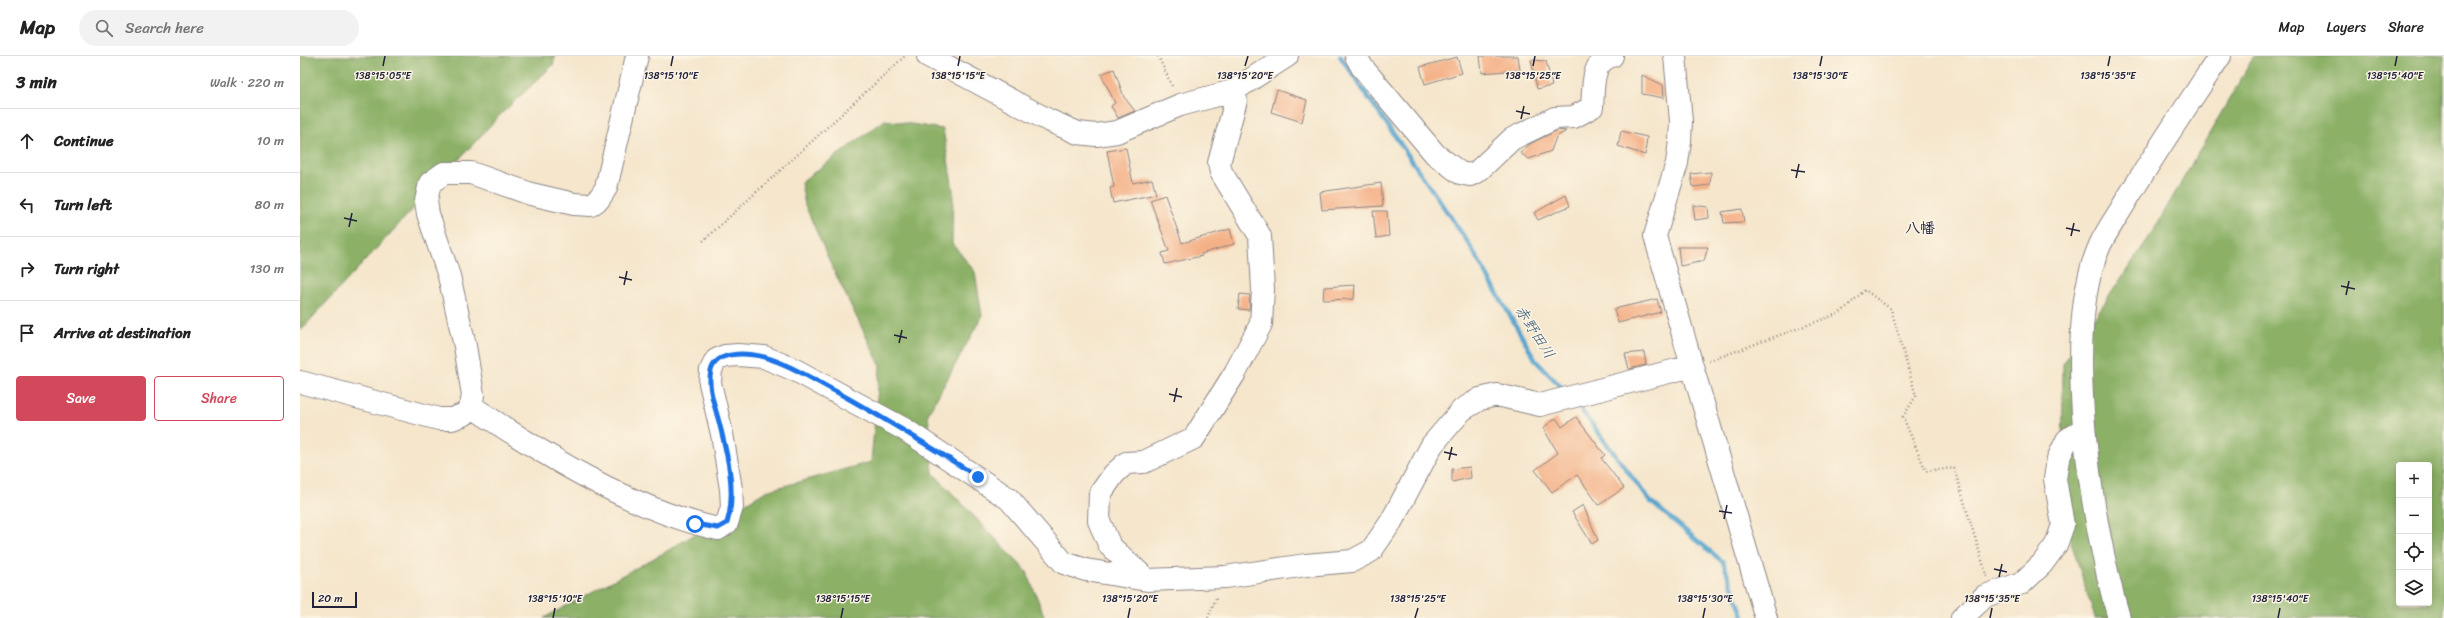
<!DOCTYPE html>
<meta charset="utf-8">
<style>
body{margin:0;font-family:Sriracha,"Klee One",sans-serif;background:#f2f2f2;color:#222}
.controls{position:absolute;right:12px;bottom:12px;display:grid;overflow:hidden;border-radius:4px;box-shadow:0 2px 10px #0003}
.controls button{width:36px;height:36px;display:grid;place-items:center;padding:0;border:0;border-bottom:1px solid #e0e0e0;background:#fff;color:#222;font:20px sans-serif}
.scale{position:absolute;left:12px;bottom:10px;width:45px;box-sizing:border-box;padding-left:4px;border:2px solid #22223b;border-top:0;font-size:11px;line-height:14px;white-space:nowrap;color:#22223b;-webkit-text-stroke:3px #fcf5e5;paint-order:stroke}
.stop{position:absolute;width:12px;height:12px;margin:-9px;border:3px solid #1a73e8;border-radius:50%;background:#fff}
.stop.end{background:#1a73e8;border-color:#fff;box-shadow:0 1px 4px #0008}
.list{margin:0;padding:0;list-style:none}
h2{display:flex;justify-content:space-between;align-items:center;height:52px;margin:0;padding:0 16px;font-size:17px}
h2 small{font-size:13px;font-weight:400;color:#767676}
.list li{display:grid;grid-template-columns:26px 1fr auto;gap:12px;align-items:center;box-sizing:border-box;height:64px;padding:0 16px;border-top:1px solid #e0e0e0}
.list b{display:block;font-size:15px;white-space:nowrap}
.list em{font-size:13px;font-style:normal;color:#767676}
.actions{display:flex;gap:8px;padding:12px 16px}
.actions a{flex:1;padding:9px 0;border:1px solid #d1495b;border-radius:4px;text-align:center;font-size:14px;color:#d1495b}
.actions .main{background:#d1495b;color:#fff}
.icon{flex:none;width:22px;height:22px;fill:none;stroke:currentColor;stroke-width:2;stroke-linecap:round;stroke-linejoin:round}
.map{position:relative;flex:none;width:2144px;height:562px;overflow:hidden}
header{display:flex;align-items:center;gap:24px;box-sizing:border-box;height:56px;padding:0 20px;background:#fff;border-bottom:1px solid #e0e0e0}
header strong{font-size:19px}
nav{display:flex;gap:22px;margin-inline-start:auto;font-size:14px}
.search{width:280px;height:36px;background:#f2f2f2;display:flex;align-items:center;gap:10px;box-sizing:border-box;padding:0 14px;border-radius:22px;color:#767676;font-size:15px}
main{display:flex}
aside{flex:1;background:#fff}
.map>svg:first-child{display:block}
.forest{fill:#8bb066;stroke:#566950;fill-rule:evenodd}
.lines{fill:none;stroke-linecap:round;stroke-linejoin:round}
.stream{stroke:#54a4ce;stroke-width:4.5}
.building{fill:#f4b086}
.minor-casing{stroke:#8c8484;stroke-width:24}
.path{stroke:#8c8484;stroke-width:2.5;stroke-dasharray:1 3;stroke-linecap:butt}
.minor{stroke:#fff;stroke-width:22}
.route{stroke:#1a73e8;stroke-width:5}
.ticks{fill:none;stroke:#22223b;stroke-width:1.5}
.labels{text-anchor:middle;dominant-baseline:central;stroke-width:3;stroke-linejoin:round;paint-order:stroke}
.neighbourhood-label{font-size:15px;font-weight:bold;fill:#22223b;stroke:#fcf5e5}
.water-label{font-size:15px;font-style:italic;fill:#365676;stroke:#fcf5e5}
.ticks-label{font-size:10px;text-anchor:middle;fill:#22223b;stroke:#fcf5e5;stroke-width:3;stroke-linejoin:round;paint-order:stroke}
</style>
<header>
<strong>Map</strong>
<div class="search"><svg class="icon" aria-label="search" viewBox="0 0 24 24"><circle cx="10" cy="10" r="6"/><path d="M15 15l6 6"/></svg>Search here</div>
<nav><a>Map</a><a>Layers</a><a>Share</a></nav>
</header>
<main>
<aside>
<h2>3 min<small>Walk · 220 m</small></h2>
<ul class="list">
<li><svg class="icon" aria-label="ahead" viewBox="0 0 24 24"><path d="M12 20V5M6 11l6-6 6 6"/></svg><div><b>Continue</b></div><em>10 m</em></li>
<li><svg class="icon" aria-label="left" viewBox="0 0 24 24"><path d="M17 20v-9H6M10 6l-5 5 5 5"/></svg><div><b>Turn left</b></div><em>80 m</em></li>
<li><svg class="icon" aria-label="right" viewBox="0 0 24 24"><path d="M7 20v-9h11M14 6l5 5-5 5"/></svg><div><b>Turn right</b></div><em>130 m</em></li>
<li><svg class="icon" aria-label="arrive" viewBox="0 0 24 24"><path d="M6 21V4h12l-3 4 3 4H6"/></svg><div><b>Arrive at destination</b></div></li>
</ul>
<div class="actions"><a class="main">Save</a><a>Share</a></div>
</aside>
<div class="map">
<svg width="2144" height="562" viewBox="0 0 2144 562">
<rect width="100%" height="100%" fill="#fcf5e5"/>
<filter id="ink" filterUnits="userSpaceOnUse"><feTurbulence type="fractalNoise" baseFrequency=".025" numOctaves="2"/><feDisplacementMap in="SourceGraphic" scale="8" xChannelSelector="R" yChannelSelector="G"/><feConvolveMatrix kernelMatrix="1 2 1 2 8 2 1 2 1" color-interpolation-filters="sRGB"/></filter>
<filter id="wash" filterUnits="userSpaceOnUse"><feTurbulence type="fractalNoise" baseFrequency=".012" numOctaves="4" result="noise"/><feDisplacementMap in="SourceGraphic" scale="16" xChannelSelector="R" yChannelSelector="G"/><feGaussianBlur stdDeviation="0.9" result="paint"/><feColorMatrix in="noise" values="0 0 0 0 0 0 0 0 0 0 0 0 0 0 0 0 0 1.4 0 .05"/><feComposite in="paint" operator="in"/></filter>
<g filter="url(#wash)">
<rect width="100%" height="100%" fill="#f5e6cc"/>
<path class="forest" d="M0,0H255L253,9L200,59L0,275Z
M1954,0H2144V562H1795L1762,457L1763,308L1852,177ZM2099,409H2129V547H2099Z
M585,64L643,73L653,134L652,187L675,216L682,260L628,358L633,417L727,516L745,562H244L367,495L466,435L571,406L580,309L532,211L505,149L501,126Z"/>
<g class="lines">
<path class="stream" d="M1040,0L1169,188L1236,305L1265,335
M1276,347L1350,445L1423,506L1444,562"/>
</g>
<g id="blocks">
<path class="building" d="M1180,0H1218L1220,14L1182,17Z
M1157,1L1162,17L1125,28L1120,11Z
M1231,4L1246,5L1252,30L1237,33Z
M814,13L824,41L835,55L818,62L811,50L815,47L801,18Z
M1342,19L1363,29L1364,42L1342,38Z
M977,34L1007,44L1002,66L971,56Z
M1258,74L1266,75L1256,81L1251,95L1229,103L1220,97L1230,88Z
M1321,75L1347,81L1345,99L1318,90Z
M826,92L833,127L852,123L856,138L813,147L810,132L814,131L807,95Z
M1411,116L1410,129L1393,131L1391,118Z
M1081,127L1083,150L1022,154L1020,136Z
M865,139L882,187L930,173L934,188L901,198L902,200L865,208L862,197L869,195L850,144Z
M1266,139L1270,150L1238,164L1234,157Z
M1393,149L1408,151L1409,162L1395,164Z
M1442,153L1444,166L1424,167L1422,156Z
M1073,155H1087L1089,180L1076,182Z
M1378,191H1408L1404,205L1380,210Z
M1055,229L1054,243L1023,244L1024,231Z
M940,238L950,239L949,254L938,253Z
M1357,243L1361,256L1318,267L1314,253Z
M1344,296L1346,309L1329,313L1325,298Z
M1276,361L1305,399L1301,402L1324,432L1299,449L1277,419L1252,436L1235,414L1258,397L1243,372L1256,362L1262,371Z
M1170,411L1171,422L1152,426V413Z
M1283,449L1298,484L1292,488L1272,456Z"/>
</g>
</g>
<g filter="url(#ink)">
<use href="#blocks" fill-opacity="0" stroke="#8c8484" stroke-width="1"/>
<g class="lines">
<defs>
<path id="minor" d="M628,0L748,64L778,77L796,79L817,76L880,49L933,35L987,0
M1056,0L1062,11L1135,98L1160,117L1170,119L1177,116L1212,83L1255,62L1274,61L1292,51C1294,32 1290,6 1312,0
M1375,0L1381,65L1380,85L1377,107L1355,180L1392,310L1466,562
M0,326L139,363H152L165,358L171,350L173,339L165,290L149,220L128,158L126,145L130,127L144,117H171L231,138L274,148L291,149L299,143L306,132L337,0
M171,350C243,398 332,454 418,473L427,467L432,451L431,433L422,378L410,327L411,314L416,304L425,300L438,299L464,301L495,314L604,373L709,443L764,507L786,514L847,524L925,521L1006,509L1052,505L1071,495L1091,466L1132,389L1162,354L1180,343L1197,339L1240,349L1392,310
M847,524L810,490L799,465L800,438L814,418L826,407L844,406L894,382L935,317L961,268L963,233L960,180L921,116L919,107L936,44L933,35
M1662,562L1685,540L1722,527L1742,508L1756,489L1763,469L1755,423L1758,403L1767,384L1784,372
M1819,562C1792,471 1760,276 1800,189C1807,174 1818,159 1826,145C1856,95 1888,48 1920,0"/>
</defs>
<use href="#minor" class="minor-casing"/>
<path class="path" d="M858,0L873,32
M403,185L605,0
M1409,305L1540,257L1565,234L1591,253L1616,340L1603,361L1626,415L1654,412L1687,521
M908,562L917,540"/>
<use href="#minor" class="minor"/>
</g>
</g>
<g class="lines" filter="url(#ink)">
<path class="route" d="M395,468L418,472L427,467C437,436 427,397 419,366C415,350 407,331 411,315C416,294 447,297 464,301C489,308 512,323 535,335C584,362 631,391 678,421"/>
</g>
<path class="ticks" d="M83,10L85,0M371,10L373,0M658,10L660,0M945,10L948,0M1233,10L1235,0M1520,10L1522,0M1808,10L1810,0M2095,10L2097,0M1216,55L1230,58M1221,63L1224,50M1491,114L1505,116M1496,122L1499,108M44,162L57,165M49,171L52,157M1766,172L1780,175M1771,180L1774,167M319,221L332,224M324,229L327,215M2041,230L2055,233M2046,239L2049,225M594,279L607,282M599,287L602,274M869,338L882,341M874,346L877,332M1144,396L1157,399M1149,404L1152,391M1419,455L1432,457M1424,463L1427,449M1694,513L1707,516M1699,521L1702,508M253,562L255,552M541,562L543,552M828,562L830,552M1115,562L1118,552M1403,562L1405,552M1690,562L1692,552M1978,562L1980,552"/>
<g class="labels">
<g class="neighbourhood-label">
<text x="1620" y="172">八幡</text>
</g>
<g class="water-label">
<text transform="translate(1235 276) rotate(58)">赤野田川</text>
</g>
</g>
<g class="ticks-label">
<text x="83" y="23">138°15'05"E</text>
<text x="371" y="23">138°15'10"E</text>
<text x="658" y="23">138°15'15"E</text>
<text x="945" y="23">138°15'20"E</text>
<text x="1233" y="23">138°15'25"E</text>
<text x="1520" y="23">138°15'30"E</text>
<text x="1808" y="23">138°15'35"E</text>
<text x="2095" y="23">138°15'40"E</text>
<text x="255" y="546">138°15'10"E</text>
<text x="543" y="546">138°15'15"E</text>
<text x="830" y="546">138°15'20"E</text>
<text x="1118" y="546">138°15'25"E</text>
<text x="1405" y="546">138°15'30"E</text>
<text x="1692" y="546">138°15'35"E</text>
<text x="1980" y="546">138°15'40"E</text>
</g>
</svg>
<div class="controls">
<button>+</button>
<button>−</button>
<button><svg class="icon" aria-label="locate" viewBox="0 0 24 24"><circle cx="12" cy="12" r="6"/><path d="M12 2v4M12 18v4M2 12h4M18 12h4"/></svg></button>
<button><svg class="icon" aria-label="layers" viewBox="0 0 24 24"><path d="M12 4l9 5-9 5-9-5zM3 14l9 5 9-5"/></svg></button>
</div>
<div class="scale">20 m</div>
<div class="stop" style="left:395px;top:468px"></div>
<div class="stop end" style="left:678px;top:421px"></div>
</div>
</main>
